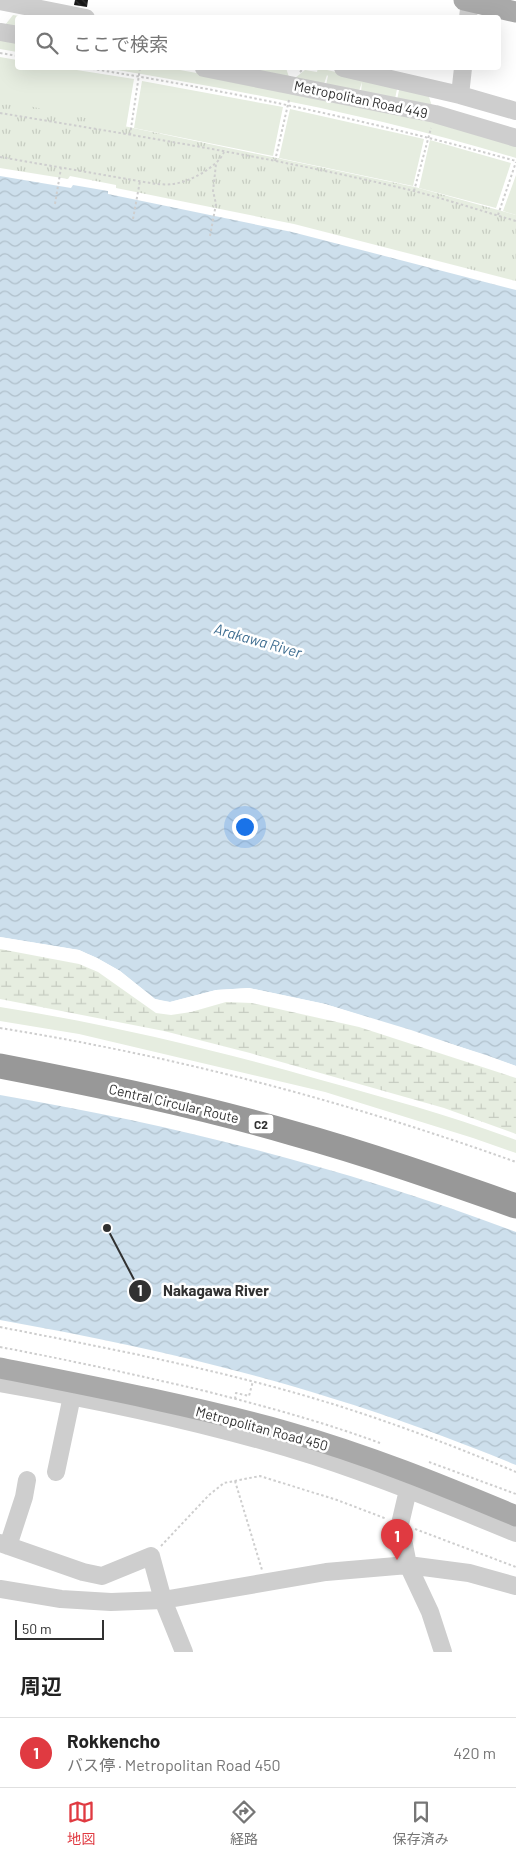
<!DOCTYPE html>
<html lang="ja">
<meta charset="utf-8">
<style>
body{margin:0;font-family:Barlow,"Noto Sans JP",sans-serif;background:#f2f2f2;color:#222}
.scale{position:absolute;left:15px;bottom:12px;width:89px;box-sizing:border-box;padding-left:5px;border:2px solid #313131;border-top:0;font-size:14px;line-height:18px;white-space:nowrap;color:#313131;-webkit-text-stroke:4px #fff;paint-order:stroke}
.you{position:absolute;left:244px;top:826px;width:18px;height:18px;margin:-12px;border:4px solid #fff;border-radius:50%;background:#1a73e8;box-shadow:0 0 0 8px #1a73e833}
.badge{display:grid;place-items:center;width:32px;height:32px;border-radius:50%;background:#e03a41;color:#fff;font-size:16px;font-weight:700}
.pin{position:absolute;translate:-50% -41px;filter:drop-shadow(0 1px 2px #0008)}
.pin::after{content:'';position:absolute;top:26px;width:18px;height:15px;background:inherit;clip-path:polygon(0 0,100% 0,50% 100%)}
.list{margin:0;padding:0;list-style:none}
h2{display:flex;justify-content:space-between;align-items:center;height:65px;margin:0;padding:0 20px;font-size:21px}
h2 small{font-size:16px;font-weight:400;color:#767676}
.list li{display:grid;grid-template-columns:32px 1fr auto;gap:15px;align-items:center;box-sizing:border-box;height:70px;padding:0 20px;border-top:1px solid #e0e0e0}
.list b{display:block;font-size:19px;white-space:nowrap}
.list p{margin:0;font-size:16px;white-space:nowrap;color:#767676}
.list em{font-size:16px;font-style:normal;color:#767676}
.icon{flex:none;width:28px;height:28px;fill:none;stroke:currentColor;stroke-width:2;stroke-linecap:round;stroke-linejoin:round}
.map{position:relative;flex:none;width:516px;height:1652px;overflow:hidden}
.search{position:absolute;background:#fff;box-shadow:0 5px 20px #0002;left:15px;right:15px;top:15px;height:55px;display:flex;align-items:center;gap:12px;box-sizing:border-box;padding:0 18px;border-radius:5px;color:#767676;font-size:19px}
.sheet{height:135px;background:#fff}
nav{display:flex;justify-content:space-around;align-items:center;box-sizing:border-box;height:70px;border-top:1px solid #e0e0e0;background:#fff;font-size:14px;color:#767676}
nav a{display:grid;justify-items:center;gap:2px}
nav .on{color:#e03a41}
.map>svg:first-child{display:block}
.green{fill:#e6ede0}
.wetland{fill:url(#wetland-marsh)}
.park{fill:url(#park-tufts)}
.water{fill:url(#water-waves)}
.pier{fill:#fff}
.building{fill:url(#building-back-hatch)}
.lines{fill:none;stroke-linecap:round;stroke-linejoin:round}
.path{stroke:#cecece;stroke-width:2;stroke-dasharray:2.5 2.5;stroke-linecap:butt}
.minor{stroke:#cecece;stroke-width:18}
.major{stroke:#a9a9a9;stroke-width:21}
.highway{stroke:#989898;stroke-width:25}
.labels{text-anchor:middle;dominant-baseline:central;stroke-width:5;stroke-linejoin:round;paint-order:stroke}
.shield{fill:#fff;stroke:#6f6f6f;stroke-width:1}
.shield-label{font-size:12px;font-weight:bold;fill:#313131}
.street-label{font-size:14px;fill:#313131;stroke:#fff}
.water-label{font-size:15px;font-style:italic;fill:#406f92;stroke:#fff}
.leader{fill:none;stroke:#313131;stroke-width:2}
.callout-dot{fill:#313131;stroke:#fff;stroke-width:2}
.mark-label{font-size:15px;text-anchor:middle;font-weight:bold;fill:#fff}
.callout-label{font-size:15px;text-anchor:middle;font-weight:bold;fill:#313131;stroke:#fff;stroke-width:5;stroke-linejoin:round;paint-order:stroke}
</style>
<div class="map">
<svg width="516" height="1652" viewBox="0 0 516 1652">
<defs>
<pattern id="wetland-marsh" width="20" height="14" patternUnits="userSpaceOnUse" patternTransform="scale(1.25)"><rect width="20" height="14" fill="#e6ede0"/><path d="M1 5h8M5 5V1M11 12h8M15 12V8" fill="none" stroke="#c6ccc1"/></pattern>
<pattern id="park-tufts" width="24" height="20" patternUnits="userSpaceOnUse" patternTransform="scale(1.25)"><rect width="24" height="20" fill="#e6ede0"/><path d="M3 7l-1-3M5 7V3M7 7l1-3M15 17l-1-3M17 17v-4M19 17l1-3" fill="none" stroke="#c6ccc1"/></pattern>
<pattern id="water-waves" width="16" height="10" patternUnits="userSpaceOnUse" patternTransform="scale(1.25)"><rect width="16" height="10" fill="#cddfec"/><path d="M0 5q4-4 8 0t8 0" fill="none" stroke="#b0c0cb"/></pattern>
<pattern id="building-back-hatch" width="6" height="6" patternUnits="userSpaceOnUse" patternTransform="scale(1.25)"><rect width="6" height="6" fill="#181818"/><path d="M-1 5l2 2M0 0l6 6M5-1l2 2" fill="none" stroke="#313131"/></pattern>
</defs>
<rect width="100%" height="100%" fill="#fff"/>
<path class="green" d="M26,12L55,17L18,18L17,27L5,25L13,15L25,17Z
M0,38L17,41V52L0,49Z
M0,57L17,60L18,68H64L134,79L126,127L0,107Z
M105,68H169L291,90L433,121L516,146V158C382,117 243,91 105,68Z
M240,68H286L289,77Z
M318,68L448,97H429L432,106L397,100L399,90L397,89L395,99L361,92L362,82L359,91L326,85L328,76L327,75L324,84L295,78L305,70L317,72Z
M142,81L283,107L273,156L134,128Z
M290,109L424,139L413,186L279,158Z
M430,140L511,163L496,208L419,188Z
M516,175V215L503,211Z
M0,1007C108,1024 216,1050 321,1080C386,1098 452,1116 516,1140V1153L473,1138L325,1092L79,1034L0,1021Z"/>
<path class="wetland" d="M0,949L79,964L98,972L156,1013L171,1015L191,1012L226,1002L252,1003L359,1027L516,1078V1134L444,1108L250,1053L164,1031L0,999Z"/>
<path class="park" d="M19,104L415,187L516,215V281L294,224L116,188V185L70,176L68,179L0,168V105Z"/>
<path class="water" d="M0,176L71,188L73,185L108,191V194L292,232L516,290V1066L411,1030L325,1004L249,988L216,990L170,1002L155,999L120,971L97,958L79,950L0,937Z
M0,1095C175,1125 350,1169 516,1232V1465C455,1440 394,1417 331,1398C223,1364 112,1340 0,1320Z"/>
<path class="pier" d="M0,937L79,950L97,958L120,971L155,999L163,1001L170,1002L216,990L249,988L325,1004L486,1055L516,1066V1068L410,1033L324,1006L249,990L216,992L170,1005L154,1001L119,974L96,960L78,953L0,939Z"/>
<path class="building" d="M75,0H88L87,7L74,5Z"/>
<g class="lines">
<path class="path" d="M0,53L18,56
M87,68C232,91 375,122 516,161
M312,68H314
M300,72L304,68
M0,113C138,136 278,158 414,191C448,200 482,211 516,221
M130,135L140,68
M0,157L156,184C161,184 167,185 172,184C188,183 218,167 224,152
M275,161L289,100
M414,191L431,128
M55,204L61,168
M498,215L516,162
M133,219L140,181
M210,236L216,204L213,191L216,164
M0,1028C175,1056 349,1102 516,1162
M0,1327C102,1347 206,1367 306,1396C378,1417 447,1443 516,1472
M0,1347C69,1360 137,1375 205,1391C264,1406 323,1422 380,1443
M235,1399L236,1393L249,1396L253,1381
M429,1462L516,1494
M235,1481L262,1570
M415,1529L516,1567
M161,1546L209,1495L224,1483L260,1476L337,1500L387,1519"/>
<path class="minor" d="M0,1L86,18
M468,18L470,0
M0,32L18,35
M204,68L435,114L516,138
M343,68L460,95
M463,68L460,95L516,111
M0,1383C104,1401 213,1424 314,1456C382,1478 450,1506 516,1533
M56,1472L72,1396
M408,1490L400,1524L408,1565L430,1612L443,1652
M0,1543L83,1572L102,1576L151,1556L163,1600L184,1652
M8,1546L24,1497L27,1480
M0,1589L61,1599L111,1602L163,1600L326,1572L408,1565L469,1573L516,1586"/>
<path class="major" d="M464,0L516,12
M0,1368C96,1387 194,1406 288,1432C366,1454 442,1485 516,1516"/>
<path class="highway" d="M0,1066C98,1085 196,1105 292,1133C368,1154 442,1180 516,1206"/>
</g>
<g class="labels">
<rect class="shield" x="248.5" y="1114.5" width="25" height="19" rx="4"/>
<g class="shield-label">
<text x="261" y="1124">C2</text>
</g>
<g class="street-label">
<text transform="translate(361 99) rotate(12)">Metropolitan Road 449</text>
<text transform="translate(174 1103) rotate(13)">Central Circular Route</text>
<text transform="translate(262 1428) rotate(15)">Metropolitan Road 450</text>
</g>
<g class="water-label">
<text transform="translate(258 640) rotate(16)">Arakawa River</text>
</g>
</g>
<path class="leader" d="M107 1228L140 1291"/>
<g class="callout-dot">
<circle cx="107" cy="1228" r="5"/>
<circle cx="140" cy="1291" r="12"/>
</g>
<g class="mark-label">
<text x="140" y="1296">1</text>
</g>
<g class="callout-label">
<text x="216" y="1296">Nakagawa River</text>
</g>
</svg>
<div class="scale">50 m</div>
<div class="you"></div>
<div class="pin badge" style="left:397px;top:1560px">1</div>
<div class="search"><svg class="icon" aria-label="search" viewBox="0 0 24 24"><circle cx="10" cy="10" r="6"/><path d="M15 15l6 6"/></svg>ここで検索</div>
</div>
<section class="sheet">
<h2>周辺<small></small></h2>
<ul class="list">
<li><span class="badge">1</span><div><b>Rokkencho</b><p>バス停 · Metropolitan Road 450</p></div><em>420 m</em></li>
</ul>
</section>
<nav>
<a class="on"><svg class="icon" aria-label="map" viewBox="0 0 24 24"><path d="M3 6l6-2 6 2 6-2v14l-6 2-6-2-6 2zM9 4v14M15 6v14"/></svg>地図</a>
<a><svg class="icon" aria-label="directions" viewBox="0 0 24 24"><path d="M12 3l9 9-9 9-9-9zM9 14v-3h6M13 9l2 2-2 2"/></svg>経路</a>
<a><svg class="icon" aria-label="saved" viewBox="0 0 24 24"><path d="M7 4h10v16l-5-4-5 4z"/></svg>保存済み</a>
</nav>
